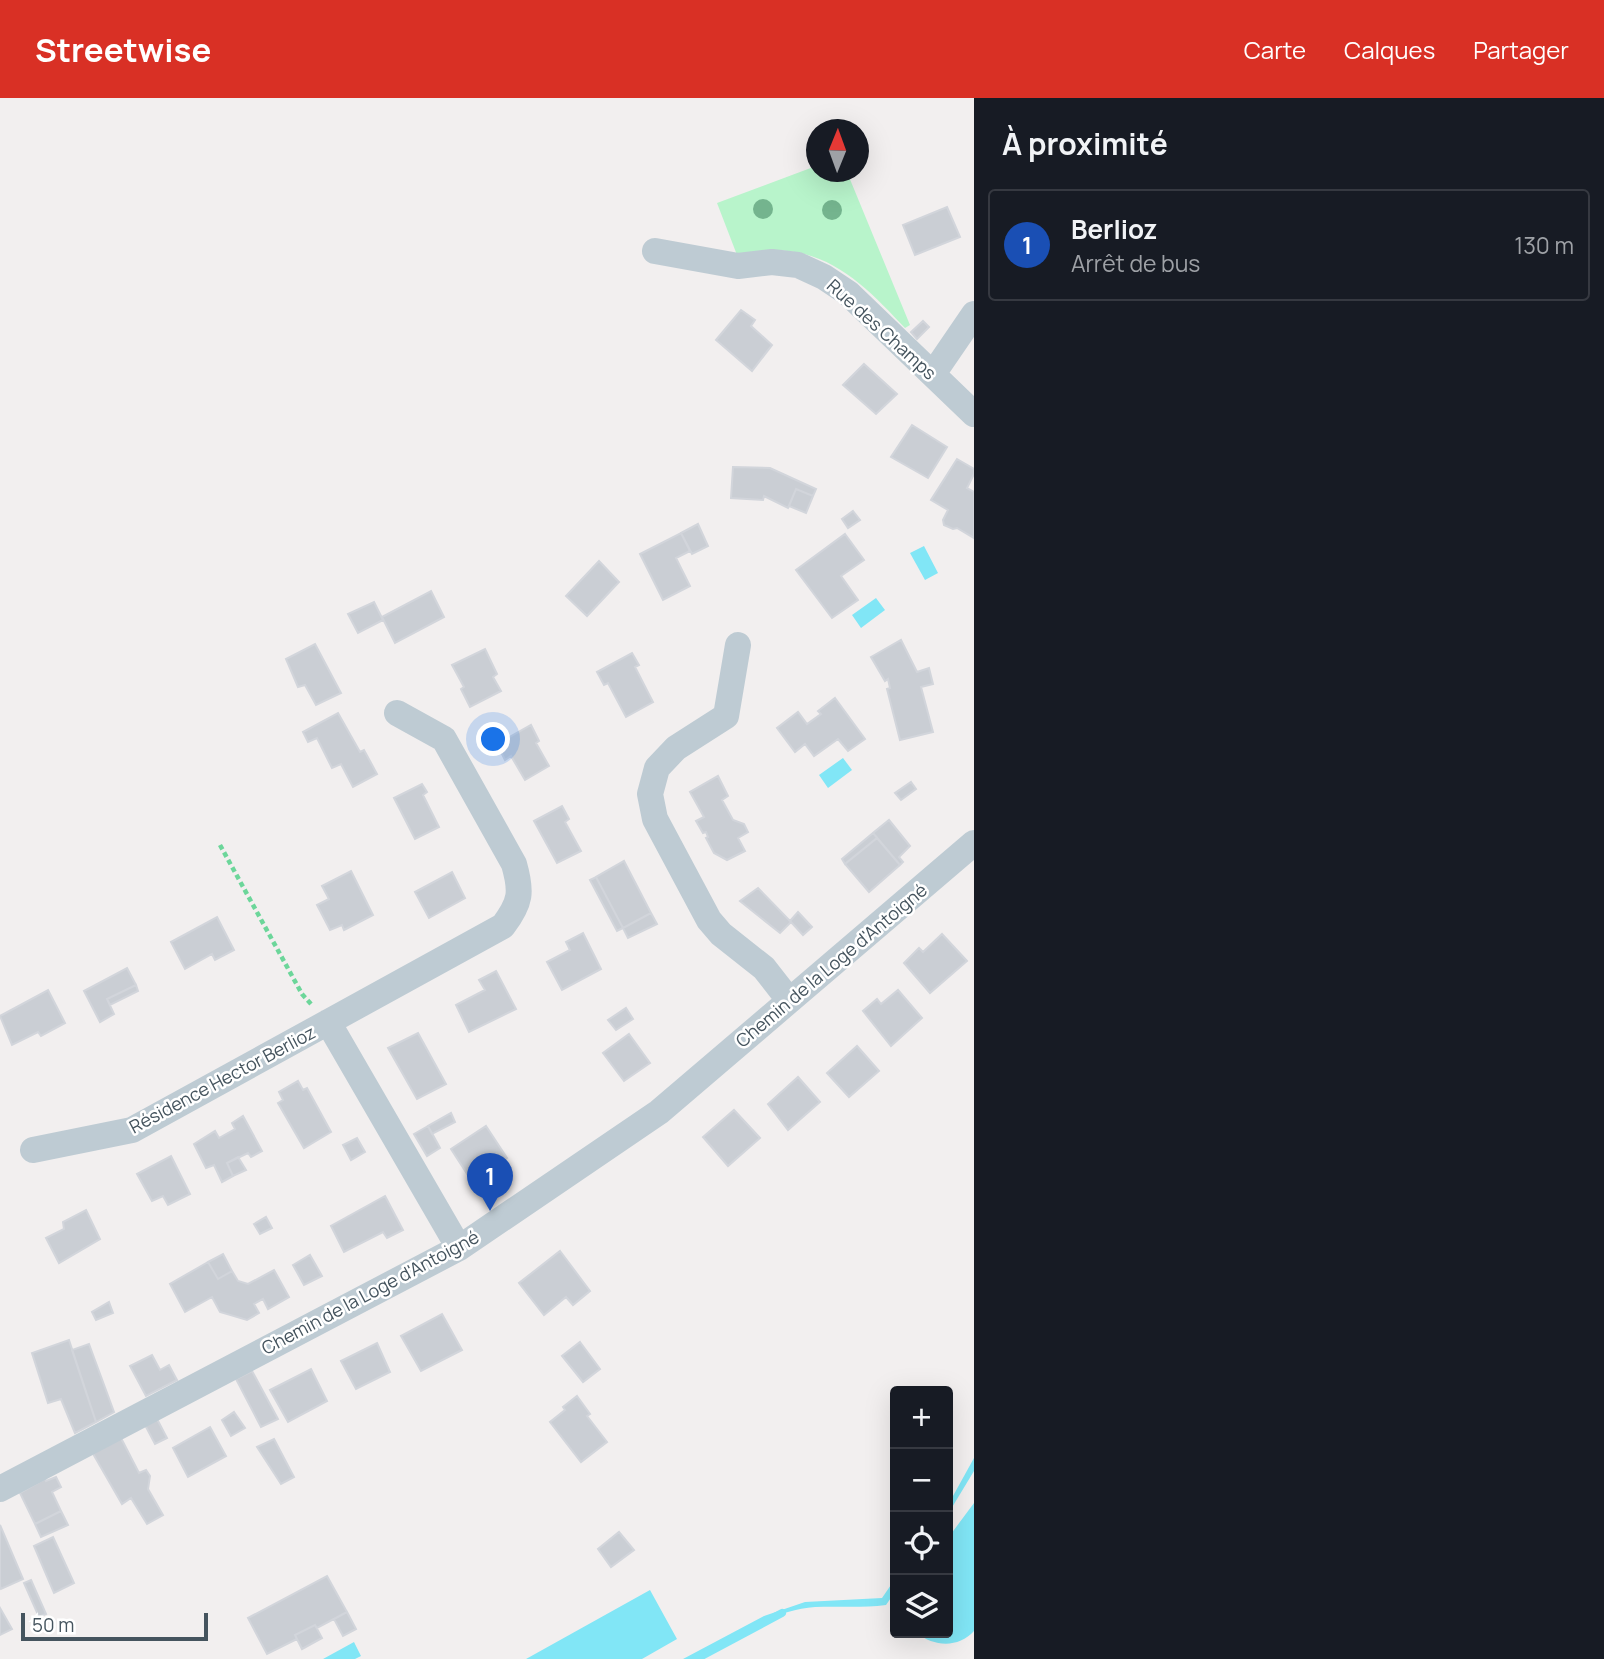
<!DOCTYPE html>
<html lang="fr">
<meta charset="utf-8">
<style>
body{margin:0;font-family:Manrope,sans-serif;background:#20242c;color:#f1f3f6}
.controls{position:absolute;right:21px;bottom:21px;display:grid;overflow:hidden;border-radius:7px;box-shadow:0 7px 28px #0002}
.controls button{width:63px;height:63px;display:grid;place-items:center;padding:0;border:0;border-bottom:2px solid #363941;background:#171b24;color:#f1f3f6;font:35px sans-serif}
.compass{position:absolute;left:806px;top:21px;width:63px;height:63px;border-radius:50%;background:#171b24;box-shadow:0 7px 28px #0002;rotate:1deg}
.scale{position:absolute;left:21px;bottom:18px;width:187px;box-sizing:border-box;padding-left:7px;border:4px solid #45545e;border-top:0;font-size:19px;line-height:24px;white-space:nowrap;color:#45545e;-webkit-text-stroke:5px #fff;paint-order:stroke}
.you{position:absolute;left:494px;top:642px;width:24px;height:24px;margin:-18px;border:5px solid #fff;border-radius:50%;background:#1a73e8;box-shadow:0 0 0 10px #1a73e833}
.badge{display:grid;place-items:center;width:46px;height:46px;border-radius:50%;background:#d93025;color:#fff;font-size:23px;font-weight:700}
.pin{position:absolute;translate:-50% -58px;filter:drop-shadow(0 2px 4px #0008)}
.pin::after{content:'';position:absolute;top:37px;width:24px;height:21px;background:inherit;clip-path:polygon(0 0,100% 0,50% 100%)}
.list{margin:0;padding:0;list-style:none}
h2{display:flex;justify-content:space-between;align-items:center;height:91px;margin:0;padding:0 28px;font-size:30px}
h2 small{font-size:23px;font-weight:400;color:#9ea1a6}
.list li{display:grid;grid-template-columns:46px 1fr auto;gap:21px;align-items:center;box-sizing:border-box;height:112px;margin:0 14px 14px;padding:0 14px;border:2px solid #363941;border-radius:7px}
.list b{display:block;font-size:26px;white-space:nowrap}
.list p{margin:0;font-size:23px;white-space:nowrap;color:#9ea1a6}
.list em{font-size:23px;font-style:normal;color:#9ea1a6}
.icon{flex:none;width:38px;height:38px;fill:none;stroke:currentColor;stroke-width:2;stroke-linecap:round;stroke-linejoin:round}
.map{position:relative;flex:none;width:974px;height:1561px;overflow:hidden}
header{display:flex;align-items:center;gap:42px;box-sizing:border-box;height:98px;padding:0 35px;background:#d93025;color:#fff}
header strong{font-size:33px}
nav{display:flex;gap:38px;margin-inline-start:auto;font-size:24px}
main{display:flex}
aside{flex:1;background:#171b24}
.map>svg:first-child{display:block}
.green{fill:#b8f4cb}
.water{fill:#81e6f6}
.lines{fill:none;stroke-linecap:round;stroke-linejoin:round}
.stream{stroke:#81e6f6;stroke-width:8}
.building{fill:#caced4;stroke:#d2d5db;stroke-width:2}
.path{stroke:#6cd69a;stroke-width:4.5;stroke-dasharray:5 3.5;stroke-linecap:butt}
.minor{stroke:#becbd3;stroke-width:26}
.tree{fill:#74b48e}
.labels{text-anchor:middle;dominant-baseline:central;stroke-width:5;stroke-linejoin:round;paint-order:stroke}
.street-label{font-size:18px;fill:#45545e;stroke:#fff}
</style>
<header>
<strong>Streetwise</strong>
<nav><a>Carte</a><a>Calques</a><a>Partager</a></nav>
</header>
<main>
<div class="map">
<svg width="974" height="1561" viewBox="0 0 974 1561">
<rect width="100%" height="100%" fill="#f2efef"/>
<path class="green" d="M816,68V74H847L910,227L905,230C872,195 838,158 787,153C771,151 753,156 737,157L717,105Z"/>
<path class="water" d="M924,448L938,475L925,482L910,455Z
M876,500L885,512L861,530L852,517Z
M843,660L852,672L828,690L819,677Z
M974,1360V1373L948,1416V1407Z
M974,1405V1533C959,1550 934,1549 917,1535H948V1440Z
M895,1481V1494L886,1507C863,1510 839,1508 815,1509C772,1512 733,1540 696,1561H683L764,1518L805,1504L882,1500Z
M650,1492L677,1541L642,1561H526Z
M354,1544L361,1558L355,1561H323Z"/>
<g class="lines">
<path class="stream" d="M696,1561L782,1515"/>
</g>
<path class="building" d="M947,109L960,139L915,157L903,127Z
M741,212L755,222L751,228L772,247L752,273L716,242Z
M923,223L929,229L917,241L911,234Z
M864,266L897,296L876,316L843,287Z
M912,327L947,349L928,380L891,359Z
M957,361L974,371V376L967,390L974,394V440L957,430L953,431L944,427L943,422L948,412L931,402Z
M733,369L770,370L816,391L813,398L796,391L788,410L764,398L763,402L731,400Z
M796,391L813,398L806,415L789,408Z
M853,413L860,422L848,430L842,421Z
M698,426L708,448L692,456L681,435Z
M681,435L690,453L676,460L690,488L663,502L640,456Z
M845,436L864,462L841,478L858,502L832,520L796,472Z
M599,463L619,484L587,518L566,498Z
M431,493L444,519L395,545L382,519Z
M374,504L383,522L358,535L348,516Z
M901,542L917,574L929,570L933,586L921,589L933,634L900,642L887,591L890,590L888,581L885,583L871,559Z
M315,546L341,595L316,607L305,587L298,589L286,561Z
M485,551L497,576L493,579L501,593L470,609L461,591L464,589L452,567Z
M632,555L639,567L635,569L653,604L626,619L608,585L604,587L597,574Z
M835,600L865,641L848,653L838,641L814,658L805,646L795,654L777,630L798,614L807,626L821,616L818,613Z
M338,615L360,654L364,652L377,676L353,689L341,666L332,670L317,640L308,644L303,634Z
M531,627L539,643L536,645L549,668L525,682L511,658L505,662L497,646Z
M718,678L728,698L722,702L733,722L744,726L748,734L738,740L745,753L727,762L714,755L706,740L708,739L706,734L703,735L696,723L704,719L690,694Z
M911,684L916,691L901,702L895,695Z
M422,686L427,694L423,697L439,729L415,741L394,700Z
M562,708L569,721L565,724L581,753L557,765L534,723Z
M889,722L910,748L899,759L903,764L900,767L873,735Z
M873,735L877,740L845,766L842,761Z
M877,740L900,767L869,794L845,766Z
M624,763L651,815L623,830L596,779Z
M351,773L373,817L344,832L342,827L330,832L317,807L329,801L322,788Z
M452,774L465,800L429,820L415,794Z
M596,779L623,830L617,833L590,782Z
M758,790L791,824L780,835L740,803Z
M798,814L812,829L803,837L790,823Z
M651,815L657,826L628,840L623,830Z
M217,819L234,852L215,862L212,856L185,871L171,844Z
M583,835L601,871L562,892L547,864L570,852L566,844Z
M942,836L967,863L930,895L904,865L919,850L923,854Z
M127,870L136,887L107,901L114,916L100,924L84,893Z
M496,873L516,911L469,934L456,907L485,892L479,882Z
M136,887L138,893L110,907L107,901Z
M48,892L65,925L41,938L38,934L12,947L0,918Z
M898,892L922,920L891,948L863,913L877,901L881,906Z
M626,910L633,921L616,932L608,922Z
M418,935L446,986L417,1001L388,950Z
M629,936L650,965L624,983L603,955Z
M857,948L879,973L849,999L827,975Z
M798,979L820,1004L788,1032L768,1006Z
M298,983L303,992L307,990L331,1034L304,1050L278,1005L283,1002L279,994Z
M734,1012L760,1040L728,1068L703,1039Z
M451,1015L455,1024L432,1036L428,1028Z
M243,1018L262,1053L251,1059L248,1055L227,1065L233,1078L222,1084L214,1067L206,1070L194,1046L215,1033L219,1040L235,1031L232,1025Z
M428,1028L440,1050L427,1058L414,1036Z
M486,1028L507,1060L471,1082L451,1051Z
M357,1040L365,1054L351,1062L343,1047Z
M171,1058L190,1096L168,1107L163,1098L152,1103L137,1076Z
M238,1059L246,1072L233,1078L227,1065Z
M385,1098L403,1132L387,1140L383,1134L344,1154L331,1128Z
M86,1112L100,1141L59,1165L46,1140L64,1131L63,1124Z
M266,1119L272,1130L260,1136L254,1126Z
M560,1153L590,1193L573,1207L566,1199L544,1217L519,1185Z
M223,1156L232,1173L218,1181L208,1164Z
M310,1157L322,1178L304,1187L293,1167Z
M208,1164L218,1181L232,1173L238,1183L248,1186L274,1172L289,1199L268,1211L263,1201L254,1206L259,1215L247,1222L220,1214L212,1199L185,1214L170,1186Z
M109,1204L113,1215L96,1222L92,1214Z
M442,1216L462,1252L421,1273L401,1238Z
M69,1242L96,1324L75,1335L61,1301L48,1305L32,1255Z
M580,1244L600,1271L583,1284L562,1258Z
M377,1245L390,1274L356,1291L341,1263Z
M89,1246L114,1314L96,1324L72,1252Z
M152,1257L160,1272L169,1267L177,1282L146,1298L130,1268Z
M311,1271L327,1303L288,1324L270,1292Z
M252,1273L278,1321L261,1329L236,1281Z
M577,1298L590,1316L587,1318L607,1344L581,1364L550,1324L565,1312L563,1309Z
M234,1314L245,1330L231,1338L222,1322Z
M157,1321L167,1340L155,1346L145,1327Z
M210,1329L226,1358L188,1379L173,1350Z
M121,1340L139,1375L146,1372L150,1378L148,1391L163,1417L147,1426L131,1400L122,1406L92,1354Z
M274,1341L294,1379L281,1386L257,1349Z
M56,1379L61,1389L52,1394L61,1413L35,1426L20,1395L45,1381L46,1383Z
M61,1413L68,1427L41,1439L35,1426Z
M0,1427L23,1481L1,1491L0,1488Z
M619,1434L634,1452L611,1469L598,1451Z
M53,1439L74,1485L54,1495L34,1448Z
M327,1478L347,1514L317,1530L315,1527L295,1537L297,1541L267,1556L248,1520Z
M31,1482L46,1516L39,1519L24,1485Z
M0,1510L12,1531L0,1537Z
M347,1514L356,1531L343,1538L334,1521Z
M315,1527L322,1540L302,1551L295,1537Z"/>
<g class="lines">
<path class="path" d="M220,747L302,896L311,906"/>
<path class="minor" d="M655,153L738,168L772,164L798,167L824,179L848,195L974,316
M933,276L974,216
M738,547L726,618L676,650L657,670L650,696L655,721L709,822L721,836L764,870L789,902
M328,924L459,1150
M33,1052L132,1032L503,828C521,804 522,794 514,766L444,641L397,615
M0,1391L459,1150L659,1014L974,745"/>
</g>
<g class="tree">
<circle cx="763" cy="111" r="10"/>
<circle cx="832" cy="112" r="10"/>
</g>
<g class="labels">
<g class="street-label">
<text transform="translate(882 231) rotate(42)">Rue des Champs</text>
<text transform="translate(831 867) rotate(-40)">Chemin de la Loge d'Antoigné</text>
<text transform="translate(222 981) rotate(-28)">Résidence Hector Berlioz</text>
<text transform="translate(370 1194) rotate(-28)">Chemin de la Loge d'Antoigné</text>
</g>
</g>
</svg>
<div class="controls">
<button>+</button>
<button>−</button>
<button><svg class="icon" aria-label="locate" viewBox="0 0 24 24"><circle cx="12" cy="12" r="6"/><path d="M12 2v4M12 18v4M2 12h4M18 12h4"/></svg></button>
<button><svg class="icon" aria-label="layers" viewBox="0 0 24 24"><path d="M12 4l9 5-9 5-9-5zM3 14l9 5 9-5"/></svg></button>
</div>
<svg class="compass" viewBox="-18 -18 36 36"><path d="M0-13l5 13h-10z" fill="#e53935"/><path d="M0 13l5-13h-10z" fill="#9ea1a6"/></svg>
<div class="scale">50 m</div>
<div class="you"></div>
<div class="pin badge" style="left:490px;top:1113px;background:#1a4fb4">1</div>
</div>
<aside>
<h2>À proximité<small></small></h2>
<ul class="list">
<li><span class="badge" style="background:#1a4fb4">1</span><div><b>Berlioz</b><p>Arrêt de bus</p></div><em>130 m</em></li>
</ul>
</aside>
</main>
